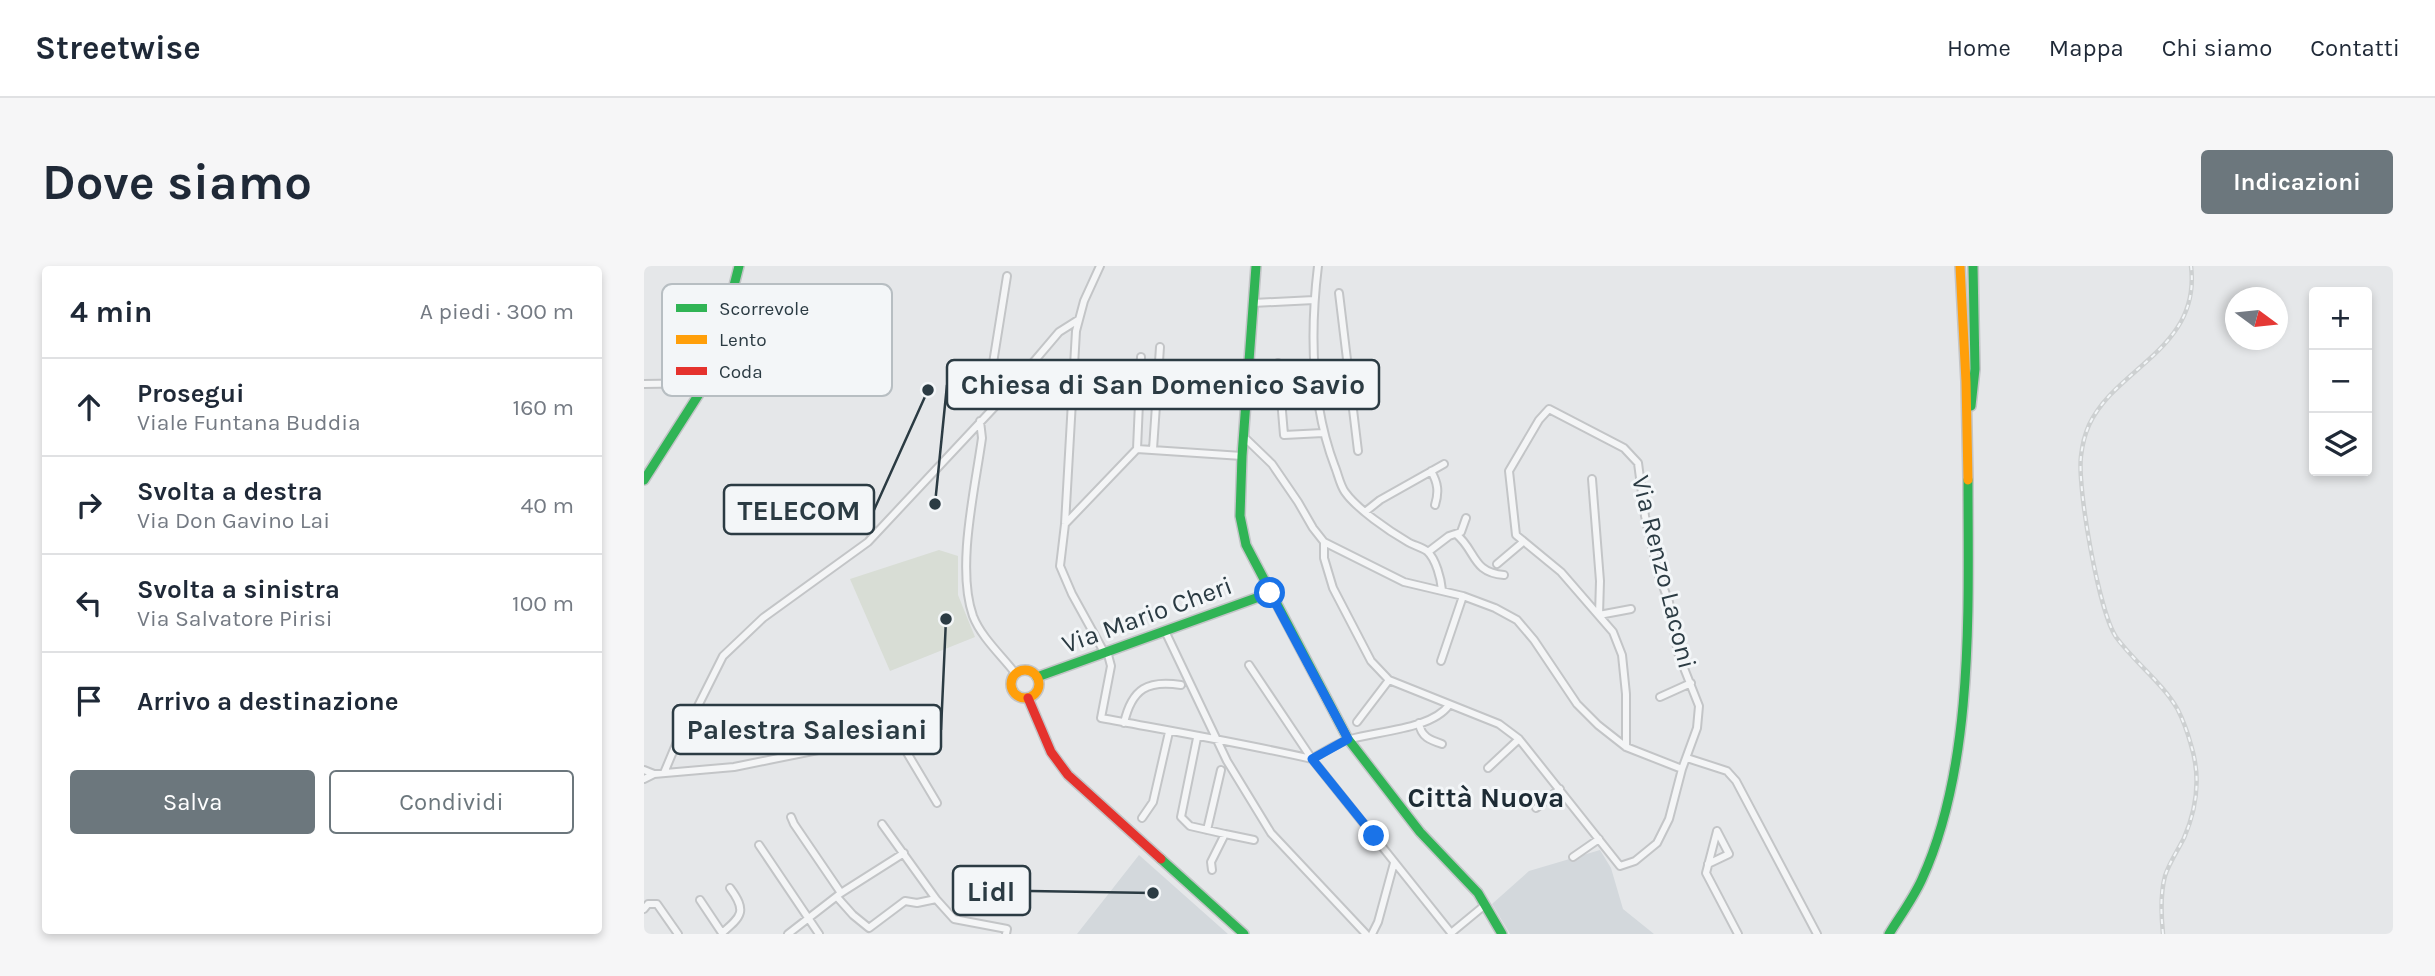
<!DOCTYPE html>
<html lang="it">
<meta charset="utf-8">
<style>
body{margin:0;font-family:Karla,sans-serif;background:#f6f6f7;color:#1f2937}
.controls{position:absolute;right:21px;top:21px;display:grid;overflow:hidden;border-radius:7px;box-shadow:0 4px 10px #0003}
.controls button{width:63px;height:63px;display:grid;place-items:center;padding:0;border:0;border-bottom:2px solid #e0e1e3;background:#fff;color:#1f2937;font:35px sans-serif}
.compass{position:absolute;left:1581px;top:21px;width:63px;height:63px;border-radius:50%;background:#fff;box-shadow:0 4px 10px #0003;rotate:105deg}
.stop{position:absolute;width:21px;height:21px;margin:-16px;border:5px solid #1a73e8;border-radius:50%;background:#fff}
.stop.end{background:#1a73e8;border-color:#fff;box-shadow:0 2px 7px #0008}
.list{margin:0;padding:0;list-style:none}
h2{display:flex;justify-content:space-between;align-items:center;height:91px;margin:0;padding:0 28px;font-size:30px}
h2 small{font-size:23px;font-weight:400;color:#747a83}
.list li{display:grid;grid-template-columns:46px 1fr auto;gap:21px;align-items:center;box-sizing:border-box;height:98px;padding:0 28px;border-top:2px solid #e0e1e3}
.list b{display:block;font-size:26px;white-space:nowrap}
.list p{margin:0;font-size:23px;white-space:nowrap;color:#747a83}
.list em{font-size:23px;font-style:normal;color:#747a83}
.actions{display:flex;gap:14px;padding:21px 28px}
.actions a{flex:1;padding:16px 0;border:2px solid #6c777d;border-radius:7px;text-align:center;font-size:24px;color:#6c777d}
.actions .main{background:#6c777d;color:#fff}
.icon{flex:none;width:38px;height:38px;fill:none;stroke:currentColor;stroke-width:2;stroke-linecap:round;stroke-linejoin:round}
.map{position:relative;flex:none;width:1749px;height:668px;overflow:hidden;border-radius:7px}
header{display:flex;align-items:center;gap:42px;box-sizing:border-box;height:98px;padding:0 35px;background:#fff;border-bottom:2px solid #e0e1e3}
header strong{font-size:33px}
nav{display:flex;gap:38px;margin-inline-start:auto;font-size:24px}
.intro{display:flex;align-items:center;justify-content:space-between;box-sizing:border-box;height:168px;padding:0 42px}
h1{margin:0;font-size:49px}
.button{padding:18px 32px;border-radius:7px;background:#6c777d;color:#fff;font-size:24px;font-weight:700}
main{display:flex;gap:42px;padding:0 42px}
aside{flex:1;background:#fff;border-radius:7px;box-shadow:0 4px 10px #0003}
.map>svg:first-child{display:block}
.built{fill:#d3d8dc}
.green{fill:#d8ddd5}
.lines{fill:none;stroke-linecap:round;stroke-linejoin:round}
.street-casing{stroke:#c3c5c7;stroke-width:10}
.fast-casing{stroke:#c3c5c7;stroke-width:12}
.slow-casing{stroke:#c3c5c7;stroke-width:12}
.jam-casing{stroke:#c3c5c7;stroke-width:12}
.street{stroke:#f4f5f6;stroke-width:6}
.fast{stroke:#30b455;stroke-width:9}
.slow{stroke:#ff9f0a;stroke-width:9}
.jam{stroke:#e5322d;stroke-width:9}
.rail-casing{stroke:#cdd0d1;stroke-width:4.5}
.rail{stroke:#f3f6f8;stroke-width:2;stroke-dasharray:5;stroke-linecap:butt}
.route{stroke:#1a73e8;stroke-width:9}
.labels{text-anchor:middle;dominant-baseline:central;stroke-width:6;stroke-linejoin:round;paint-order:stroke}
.street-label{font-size:26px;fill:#2b3b43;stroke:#f3f6f8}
.neighbourhood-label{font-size:28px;font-weight:bold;fill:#1d2b34;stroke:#f3f6f8}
.key{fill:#f3f6f8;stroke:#b7bec2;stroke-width:2}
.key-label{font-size:19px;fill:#2b3b43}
.leader{fill:none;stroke:#2b3b43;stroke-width:2.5}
.callout-dot{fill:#2b3b43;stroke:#f3f6f8;stroke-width:2.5}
.callout{fill:#f3f6f8;stroke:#2b3b43;stroke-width:2.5}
.callout-label{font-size:28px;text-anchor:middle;font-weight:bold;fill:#2b3b43}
</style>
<header>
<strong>Streetwise</strong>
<nav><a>Home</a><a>Mappa</a><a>Chi siamo</a><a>Contatti</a></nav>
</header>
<div class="intro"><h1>Dove siamo</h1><a class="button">Indicazioni</a></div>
<main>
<aside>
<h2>4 min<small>A piedi · 300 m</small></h2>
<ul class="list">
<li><svg class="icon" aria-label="ahead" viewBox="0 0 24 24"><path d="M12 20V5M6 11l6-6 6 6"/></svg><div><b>Prosegui</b><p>Viale Funtana Buddia</p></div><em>160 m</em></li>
<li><svg class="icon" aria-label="right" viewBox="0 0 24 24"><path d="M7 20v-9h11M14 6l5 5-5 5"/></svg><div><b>Svolta a destra</b><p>Via Don Gavino Lai</p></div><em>40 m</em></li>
<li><svg class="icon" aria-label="left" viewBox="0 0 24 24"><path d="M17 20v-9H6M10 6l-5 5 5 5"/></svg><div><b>Svolta a sinistra</b><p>Via Salvatore Pirisi</p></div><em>100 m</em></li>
<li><svg class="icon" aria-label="arrive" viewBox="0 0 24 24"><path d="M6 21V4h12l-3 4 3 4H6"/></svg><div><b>Arrivo a destinazione</b></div></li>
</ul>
<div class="actions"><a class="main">Salva</a><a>Condividi</a></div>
</aside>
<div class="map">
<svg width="1749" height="668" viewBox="0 0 1749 668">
<rect width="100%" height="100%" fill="#e5e7e9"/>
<path class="built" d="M956,584L967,602L979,643L1010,668H866L848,638L885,605Z
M495,589L584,668H433Z"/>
<path class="green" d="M295,284L314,290V329L331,371L246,405L206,313Z"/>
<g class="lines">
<defs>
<path id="street" d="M456,0L440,35L432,65L421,258L416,300L428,328L460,386
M674,0C666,66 667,138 691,201C694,208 696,219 701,226C713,243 745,265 764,276C769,279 777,281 783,285C792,293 797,313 798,324
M695,27L714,185
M609,37L670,34
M634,97L640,169L679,167
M671,104L704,101
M0,118L62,117
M350,141L345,122L363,10
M336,155L338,172C331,223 312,302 329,350C337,371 358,390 371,407
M599,170L628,198L654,236L669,262L680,276L760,316L819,330L851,342L873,354L890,374L933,438L954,459L982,481L1038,503
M493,183L497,91
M509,183L516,81
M787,205C794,217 795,226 791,239
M948,213L956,315L955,349L987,343
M721,246L736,234L800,198
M422,257L493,183L598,190
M812,268C832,284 828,307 860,309
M680,276V292L689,322L727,395L745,414L855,458L875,473L976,600L991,595L1013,577L1025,553L1038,503L1053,462L1055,440L1034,387L1025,336L1014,307L1001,250L994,197L980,182L905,143L895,154L865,205L872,269L917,306L969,366L978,389L982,428V481
M784,286L805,270L817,266L822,252
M853,298L879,276
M521,365L583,495L627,567L722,668
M463,385L467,400L457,452C527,465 598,477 668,493C680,486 694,476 707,473C735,465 788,463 805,439
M797,395L819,330
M605,399L668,493L808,668
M1016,431L1047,417
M713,456L745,414
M480,457C488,422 504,414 537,419
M775,457C777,471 786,474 798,478
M553,472L537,551L546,560L581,568L567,596L568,604
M1043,492L1083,505L1092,515L1173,668
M844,502L875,473
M0,504L10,508
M20,507L33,476L44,460L79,390L119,352L224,276L358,133L415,66L434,54
M0,513L10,508L90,501L174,484L246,474L259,480L293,537
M892,542L916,523
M147,551L150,558L197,627
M498,552L509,536L525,466
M238,558L292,633L310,653L363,663L362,668
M563,564L577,504
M1073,565L1062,607L1094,668
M581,568L610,574
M115,579L175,668
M929,591L955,573
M1064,598L1085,588L1073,565
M193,631L209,649L225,662L261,635L273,637L292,633
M56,634L78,667C98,650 103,645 86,622
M0,643L4,638H13L34,668
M807,667L841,639
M144,668L197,627L260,587
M728,668L734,656L750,597"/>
<path id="fast" d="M612,0L598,190L596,250L602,279L704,473L776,566L834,627L858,668
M1327,140L1331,103L1329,0
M0,214L62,117L75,78L95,0
M393,411L626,327
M517,593L600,668
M1245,668C1256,650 1269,633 1278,613C1331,497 1324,339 1324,214"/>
<path id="slow" d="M1316,0L1322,116L1324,214
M367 418a14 14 0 1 1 28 0a14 14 0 1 1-28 0Z"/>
<path id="jam" d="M384,432L407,486L424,509L517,593"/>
</defs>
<use href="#street" class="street-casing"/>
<use href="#fast" class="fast-casing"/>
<use href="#slow" class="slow-casing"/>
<use href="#jam" class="jam-casing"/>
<use href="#street" class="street"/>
<use href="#fast" class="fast"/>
<use href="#slow" class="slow"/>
<use href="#jam" class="jam"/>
<defs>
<path id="rail" d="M1519,668C1517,648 1516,629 1521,610C1525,597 1534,584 1540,572C1553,542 1557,511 1547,479C1544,468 1539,454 1534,444C1518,416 1491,397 1472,371C1455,346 1433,222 1437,190C1438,181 1441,168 1445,159C1472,101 1557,83 1547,0"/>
</defs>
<use href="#rail" class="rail-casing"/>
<use href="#rail" class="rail"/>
</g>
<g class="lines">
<path class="route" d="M626,327L704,473L668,493L730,570"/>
</g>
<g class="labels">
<g class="street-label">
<text transform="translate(1020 306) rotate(76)">Via Renzo Laconi</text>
<text transform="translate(503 349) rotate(-20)">Via Mario Cheri</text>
</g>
<g class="neighbourhood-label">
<text x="842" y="531">Città Nuova</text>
</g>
</g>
<rect x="18" y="18" width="230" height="112" rx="10" class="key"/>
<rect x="32" y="38" width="31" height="8" fill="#30b455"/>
<rect x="32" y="69" width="31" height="9" fill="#ff9f0a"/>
<rect x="32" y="101" width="31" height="8" fill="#e5322d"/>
<g class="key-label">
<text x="75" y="49">Scorrevole</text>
<text x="75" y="80">Lento</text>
<text x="75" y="112">Coda</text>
</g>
<path class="leader" d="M291 238L303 119M284 124L230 244M302 353L297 464M509 627L386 625"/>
<g class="callout-dot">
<circle cx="291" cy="238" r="7"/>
<circle cx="284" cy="124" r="7"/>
<circle cx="302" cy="353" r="7"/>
<circle cx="509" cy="627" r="7"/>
</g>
<g class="callout">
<rect x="303" y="94" width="432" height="49" rx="7"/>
<rect x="80" y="219" width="150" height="49" rx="7"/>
<rect x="29" y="439" width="268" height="49" rx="7"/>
<rect x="309" y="600" width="77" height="49" rx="7"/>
</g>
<g class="callout-label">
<text x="519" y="128">Chiesa di San Domenico Savio</text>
<text x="155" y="254">TELECOM</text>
<text x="163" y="473">Palestra Salesiani</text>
<text x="347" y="635">Lidl</text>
</g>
</svg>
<div class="controls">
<button>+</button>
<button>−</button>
<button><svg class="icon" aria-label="layers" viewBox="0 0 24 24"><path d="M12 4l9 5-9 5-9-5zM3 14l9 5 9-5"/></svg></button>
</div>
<svg class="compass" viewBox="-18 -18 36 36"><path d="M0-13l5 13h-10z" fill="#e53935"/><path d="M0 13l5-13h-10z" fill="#747a83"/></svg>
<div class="stop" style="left:626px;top:327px"></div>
<div class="stop end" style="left:730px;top:570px"></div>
</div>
</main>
